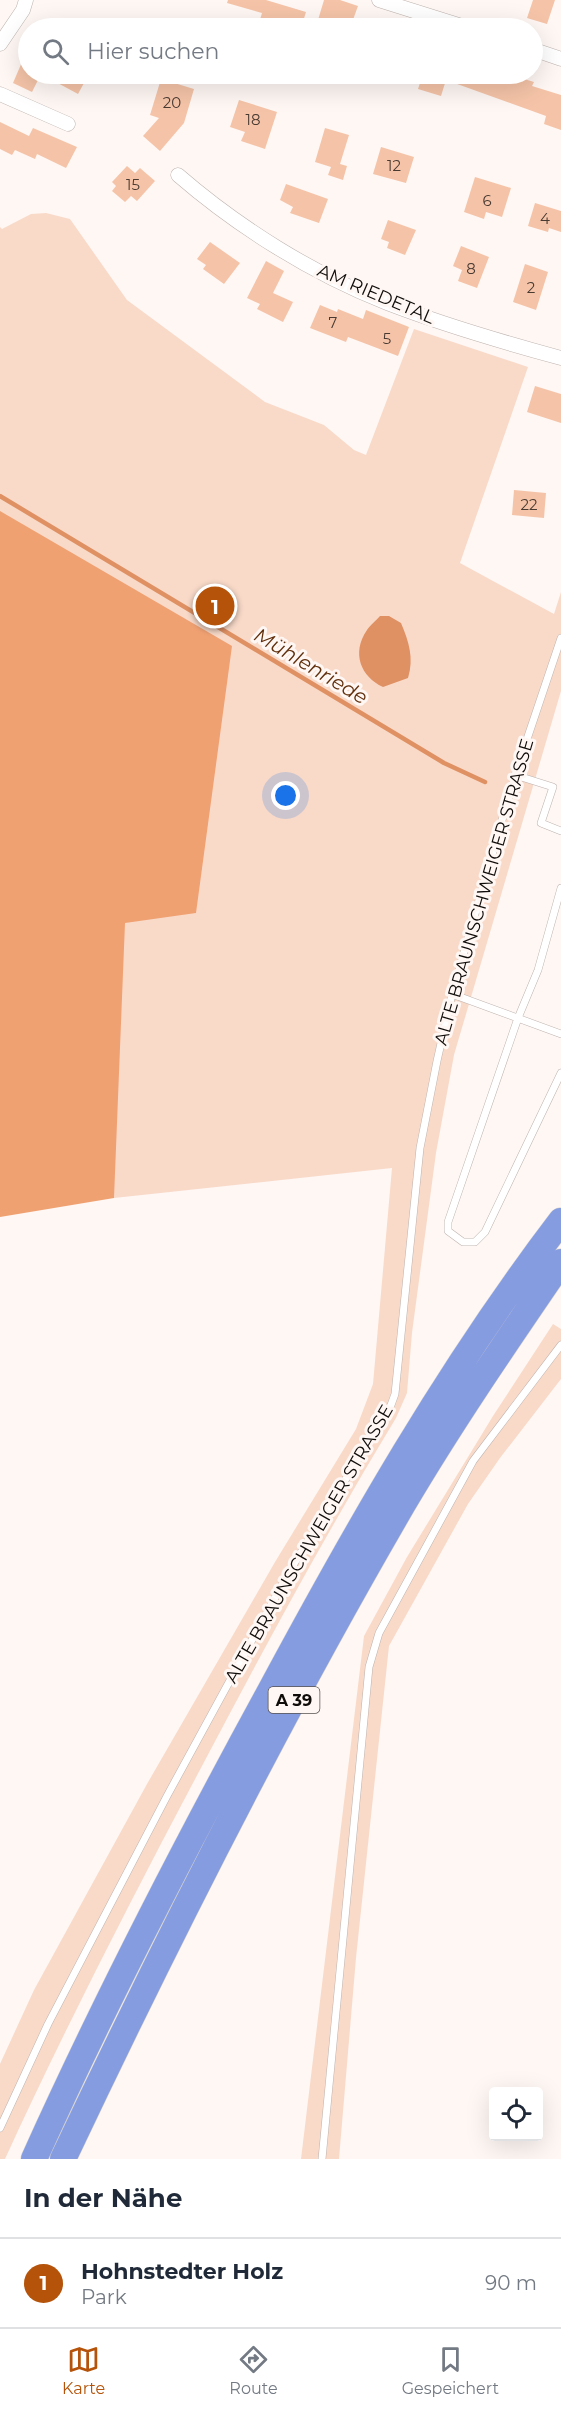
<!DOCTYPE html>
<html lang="de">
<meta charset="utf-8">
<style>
body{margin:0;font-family:Montserrat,sans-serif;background:#f2f2f3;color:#1f2937}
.controls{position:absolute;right:18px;bottom:18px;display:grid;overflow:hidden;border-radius:6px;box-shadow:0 6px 24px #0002}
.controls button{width:54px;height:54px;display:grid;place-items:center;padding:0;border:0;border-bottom:2px solid #e0e1e3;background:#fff;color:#1f2937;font:30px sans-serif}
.you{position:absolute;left:286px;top:796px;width:21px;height:21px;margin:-15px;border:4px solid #fff;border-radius:50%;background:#1a73e8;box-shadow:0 0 0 9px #1a73e833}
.badge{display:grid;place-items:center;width:39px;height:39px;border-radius:50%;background:#b45309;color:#fff;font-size:20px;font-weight:700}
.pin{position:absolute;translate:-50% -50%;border:3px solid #fff;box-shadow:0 2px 6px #0006}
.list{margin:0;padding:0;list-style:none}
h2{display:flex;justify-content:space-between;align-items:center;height:78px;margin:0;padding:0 24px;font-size:26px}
h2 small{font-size:20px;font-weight:400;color:#747a83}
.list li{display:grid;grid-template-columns:39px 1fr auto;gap:18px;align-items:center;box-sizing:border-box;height:90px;padding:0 24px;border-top:2px solid #e0e1e3}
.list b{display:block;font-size:22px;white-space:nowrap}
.list p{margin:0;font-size:20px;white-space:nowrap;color:#747a83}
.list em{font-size:20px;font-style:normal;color:#747a83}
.icon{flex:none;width:33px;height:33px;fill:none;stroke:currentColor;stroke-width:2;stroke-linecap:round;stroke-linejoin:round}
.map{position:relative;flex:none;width:561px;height:2159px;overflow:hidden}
.search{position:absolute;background:#fff;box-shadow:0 6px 24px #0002;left:18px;right:18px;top:18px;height:66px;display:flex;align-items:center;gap:15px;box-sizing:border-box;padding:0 21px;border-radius:33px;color:#747a83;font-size:22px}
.sheet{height:168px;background:#fff}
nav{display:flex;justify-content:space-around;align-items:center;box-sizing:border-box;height:84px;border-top:2px solid #e0e1e3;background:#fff;font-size:16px;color:#747a83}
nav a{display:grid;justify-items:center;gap:3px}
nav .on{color:#b45309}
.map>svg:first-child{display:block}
.green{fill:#f9dac9}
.forest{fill:#f0a172}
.water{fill:#df9163}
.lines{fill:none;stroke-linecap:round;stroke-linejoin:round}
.stream{stroke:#df9163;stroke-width:4.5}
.building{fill:#f5c4a8}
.lane-casing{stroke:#beb3ae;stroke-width:8}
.street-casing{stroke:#beb3ae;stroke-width:15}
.highway-casing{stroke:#d4d3d3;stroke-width:27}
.lane{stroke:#fff;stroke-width:7}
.street{stroke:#fff;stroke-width:14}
.highway{stroke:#869ce0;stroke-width:26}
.labels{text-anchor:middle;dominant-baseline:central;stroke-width:6;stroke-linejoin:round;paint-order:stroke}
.number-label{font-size:15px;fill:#493a32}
.shield{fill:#fef7f4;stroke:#575250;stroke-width:1.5}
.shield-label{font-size:16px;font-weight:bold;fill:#100c0a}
.street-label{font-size:18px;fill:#100c0a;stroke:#fef7f4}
.water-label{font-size:20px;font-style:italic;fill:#612f0c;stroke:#fef7f4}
</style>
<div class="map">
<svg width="561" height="2159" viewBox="0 0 561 2159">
<rect width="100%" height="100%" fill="#fef7f4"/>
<path class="green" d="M46,213L70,219L127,300L265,402L324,425L354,450L366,455L414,329L528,367L460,563L554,614L561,592V691L454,1055L436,1153L412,1333L407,1393L396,1418C327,1532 264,1648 202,1766C133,1896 66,2026 5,2159H0V2064L34,1990L147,1784L275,1562L356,1429L373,1384L392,1168L114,1198V1164L0,1161V227L2,229L31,214Z
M553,1324L561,1329V1379L500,1458L468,1504L389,1646L356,1958L339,2159H301L364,1636L407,1557L493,1416Z"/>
<path class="forest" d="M0,511L232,646L196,913L125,923L114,1198L0,1217Z"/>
<path class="water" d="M380,616H389L401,623C409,642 414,658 408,678L383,687C361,677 351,653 367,630C370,625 376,621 380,616Z"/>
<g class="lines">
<path class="stream" d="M0,496L444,763L485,782"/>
</g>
<path class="building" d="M228,0H266L306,12L301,28H278L259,23L262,13L227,3Z
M324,0H340L358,6L350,28H343L318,20Z
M533,0H555L547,24L527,18Z
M28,48V74H89L78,94L41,74L32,92L13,83Z
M423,74H508L534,82L532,86L561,95V130L544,124L546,116L446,80L441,96L418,89Z
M161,79L194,89L184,123L160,151L143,136L159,118L150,115Z
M239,100L277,112L265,149L241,141L245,132L230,127Z
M0,122L29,136L33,128L77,147L66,168L37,154L35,159L15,150L12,155L0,149Z
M325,128L349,135L340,164L347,166L343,180L328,175L331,167L315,162Z
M381,147L414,157L406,183L373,174Z
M127,166L135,173L140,168L155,181L137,201L131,196L125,202L112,191L116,186L112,182Z
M475,177L511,188L502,217L486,212L484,219L464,212Z
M286,184L328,199L319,223L290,213L293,207L280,200Z
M535,203L561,211V232L549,228L548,232L528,226Z
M388,220L416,230L405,255L387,248L389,242L381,239Z
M210,242L240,263L224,284L203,269L206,265L197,259Z
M461,246L489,257L477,288L458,281L462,270L453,266Z
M266,261L284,271L273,293L293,302L283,322L257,309L260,304L247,298Z
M525,264L548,272L536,310L513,302Z
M320,305L337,312L338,309L363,319L366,310L409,327L398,356L348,337L346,342L310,328Z
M535,386L561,394V423L527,412Z
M514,490L546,493L544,518L512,515Z"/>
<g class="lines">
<defs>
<path id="lane" d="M515,775L553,787L541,823L561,831
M561,888L538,970L518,1018L448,1222V1231L463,1242H475L485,1232L561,1073
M452,994L561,1034
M0,2128L48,2024L167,1796L289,1572L391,1405L395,1394L420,1148L437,1061L452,994L515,775L561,638
M322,2159L369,1667L379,1633L473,1461L561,1345"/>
<path id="street" d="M379,0L468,28
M0,44L23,10L26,0
M532,49L561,59
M0,94L68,124
M178,175C238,227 313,274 387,303C444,325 502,342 561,358"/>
<path id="highway" d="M34,2159C105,2001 185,1847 268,1695C356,1531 448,1369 561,1221
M63,2159C168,1937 279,1717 403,1504C452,1421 507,1341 561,1262"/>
</defs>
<use href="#lane" class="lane-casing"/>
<use href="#street" class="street-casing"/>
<use href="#highway" class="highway-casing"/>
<use href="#lane" class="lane"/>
<use href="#street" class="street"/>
<use href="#highway" class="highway"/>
</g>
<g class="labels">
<g class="number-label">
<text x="172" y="102">20</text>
<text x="253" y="119">18</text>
<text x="394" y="165">12</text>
<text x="133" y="184">15</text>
<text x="487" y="200">6</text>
<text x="545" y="218">4</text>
<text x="471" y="268">8</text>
<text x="531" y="287">2</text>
<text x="333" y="322">7</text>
<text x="387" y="338">5</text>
<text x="529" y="504">22</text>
</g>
<rect class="shield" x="268.5" y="1687" width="51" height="26" rx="4.5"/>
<g class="shield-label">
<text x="294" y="1700">A 39</text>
</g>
<g class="street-label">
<text transform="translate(376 294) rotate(23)">AM RIEDETAL</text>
<text transform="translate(484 892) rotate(-74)">ALTE BRAUNSCHWEIGER STRASSE</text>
<text transform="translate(309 1544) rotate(-60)">ALTE BRAUNSCHWEIGER STRASSE</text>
</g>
<g class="water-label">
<text transform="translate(311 666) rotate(31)">Mühlenriede</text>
</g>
</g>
</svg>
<div class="controls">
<button><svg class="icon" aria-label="locate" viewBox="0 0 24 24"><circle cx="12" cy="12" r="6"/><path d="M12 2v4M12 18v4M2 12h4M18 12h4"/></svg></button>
</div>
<div class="you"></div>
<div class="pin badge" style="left:215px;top:606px">1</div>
<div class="search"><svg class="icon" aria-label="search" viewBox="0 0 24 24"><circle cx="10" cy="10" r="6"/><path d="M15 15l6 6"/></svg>Hier suchen</div>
</div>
<section class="sheet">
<h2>In der Nähe<small></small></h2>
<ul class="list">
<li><span class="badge">1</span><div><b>Hohnstedter Holz</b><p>Park</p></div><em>90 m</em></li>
</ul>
</section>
<nav>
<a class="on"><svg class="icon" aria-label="map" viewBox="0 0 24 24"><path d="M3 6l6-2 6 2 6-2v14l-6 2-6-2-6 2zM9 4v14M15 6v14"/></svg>Karte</a>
<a><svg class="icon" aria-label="directions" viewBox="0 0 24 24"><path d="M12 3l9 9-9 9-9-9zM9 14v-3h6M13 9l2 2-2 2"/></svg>Route</a>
<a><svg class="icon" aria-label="saved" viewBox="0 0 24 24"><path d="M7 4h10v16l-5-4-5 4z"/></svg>Gespeichert</a>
</nav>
